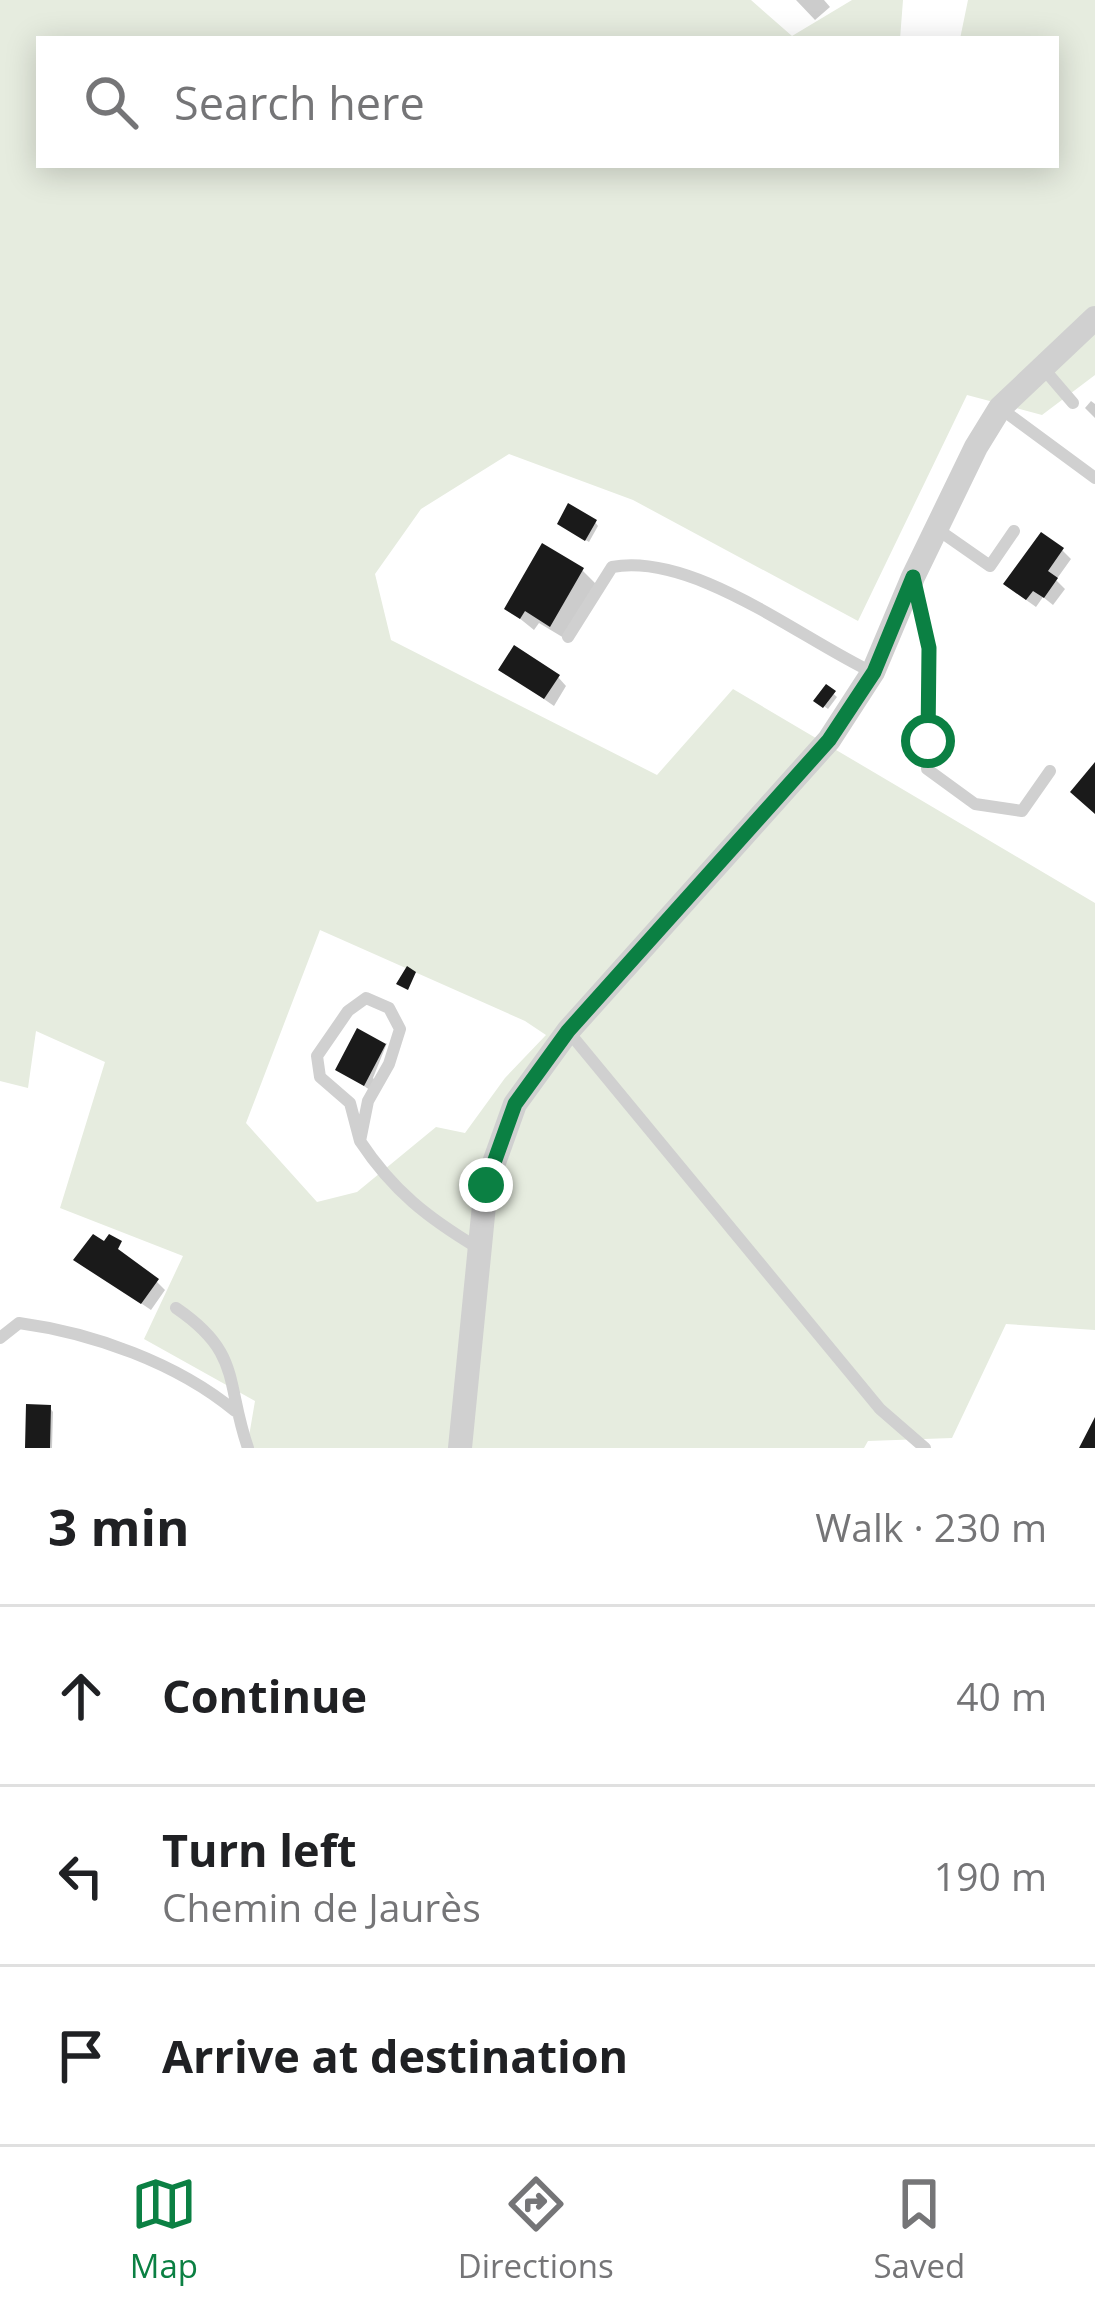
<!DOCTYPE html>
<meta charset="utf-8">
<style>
body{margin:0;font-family:"Open Sans",sans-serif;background:#f2f2f2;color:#202124}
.stop{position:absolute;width:36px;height:36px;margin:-27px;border:9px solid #0b8043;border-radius:50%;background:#fff}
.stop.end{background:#0b8043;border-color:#fff;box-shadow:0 3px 12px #0008}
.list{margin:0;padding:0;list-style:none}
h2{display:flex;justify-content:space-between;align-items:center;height:156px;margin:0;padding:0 48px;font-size:51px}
h2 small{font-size:39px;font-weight:400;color:#757577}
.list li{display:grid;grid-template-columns:78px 1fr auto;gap:36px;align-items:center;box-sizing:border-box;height:180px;padding:0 48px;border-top:3px solid #e0e0e0}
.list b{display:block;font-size:45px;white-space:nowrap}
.list p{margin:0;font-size:39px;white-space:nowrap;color:#757577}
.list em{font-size:39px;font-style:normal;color:#757577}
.icon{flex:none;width:66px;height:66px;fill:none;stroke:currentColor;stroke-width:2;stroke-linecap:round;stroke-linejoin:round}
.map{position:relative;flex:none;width:1095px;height:1448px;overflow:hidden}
.search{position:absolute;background:#fff;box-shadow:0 6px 30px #0003;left:36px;right:36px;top:36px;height:132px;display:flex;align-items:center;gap:30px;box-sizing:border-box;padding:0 42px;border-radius:0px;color:#757577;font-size:45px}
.sheet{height:696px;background:#fff}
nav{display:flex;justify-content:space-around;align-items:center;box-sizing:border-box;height:168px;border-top:3px solid #e0e0e0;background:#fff;font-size:33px;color:#757577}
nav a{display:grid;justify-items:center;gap:6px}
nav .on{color:#0b8043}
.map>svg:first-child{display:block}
.green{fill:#e6ecdf;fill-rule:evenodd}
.shadow{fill:#0003}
.building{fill:#1a1a1a}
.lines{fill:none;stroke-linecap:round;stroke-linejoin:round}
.service{stroke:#d0d0d0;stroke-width:12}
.minor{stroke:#d0d0d0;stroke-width:24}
.route{stroke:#0b8043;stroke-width:15}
</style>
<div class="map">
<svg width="1095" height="1448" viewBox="0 0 1095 1448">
<rect width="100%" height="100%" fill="#fff"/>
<path class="green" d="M0,0H751L792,36L852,0H903L900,39H39V165H1056V39H960L968,0H1095V375L1042,415L967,395L858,621L633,500L509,454L421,509L375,574L391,640L657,775L733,689L1095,903V1330L1006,1324L952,1438L868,1441L864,1448H247L255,1401L144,1339L183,1256L60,1208L105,1062L36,1031L28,1088L0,1081ZM320,930L525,1021L546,1035L505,1078L465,1133L436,1127L357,1192L317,1202L246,1123Z"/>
<path class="shadow" d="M796,0H824L830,7L815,20Z
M1091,401L1095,404V418L1085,408Z
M595,522L598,526L589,542L564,527Z
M1062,550L1071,559L1056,580L1065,589L1053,605L1043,597L1036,607L1015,592Z
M582,570L596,584L564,638L539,623L534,630L508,609Z
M502,670L558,677L566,686L554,706Z
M827,688L837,697L828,709L817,701Z
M387,1043L373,1078L378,1084L373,1092L338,1069Z
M77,1260L157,1282L165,1290L151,1310Z
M50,1408L53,1412L52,1448H42Z"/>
<path class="building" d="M568,503L597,520L585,541L557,524Z
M1041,532L1064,548L1048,571L1058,578L1044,598L1033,591L1026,600L1003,584Z
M542,543L584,568L550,627L525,611L520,619L504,609Z
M514,645L560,675L544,699L498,670Z
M826,684L836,691L823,708L813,701Z
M1095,762V814L1070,792Z
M407,966L416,972L408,990L396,984Z
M357,1028L386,1044L364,1086L335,1070Z
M93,1234L104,1241L109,1234L122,1241L118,1249L159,1279L141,1304L73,1260Z
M26,1404L51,1405L50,1448H25Z
M1095,1417V1448H1079Z"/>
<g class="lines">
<path class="service" d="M1043,368L1073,403
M1000,408L1095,478
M937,529L990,566L1014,531
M914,584L929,648L927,769L975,804L1022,811L1050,771
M568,637L612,567C693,552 800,638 872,672
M568,1031L880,1409L925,1448
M360,1141L350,1103L320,1077L317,1056L348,1011L366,998L389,1008L400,1029L389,1064L368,1101L360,1141C393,1191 428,1218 478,1248
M176,1308C242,1353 225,1381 248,1448
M0,1338L19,1323C93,1333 177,1363 235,1411"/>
<path class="minor" d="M460,1448L486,1185L515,1104L568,1031L829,740L873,672L913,577L976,447L1000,408L1095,318"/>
</g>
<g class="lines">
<path class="route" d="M486,1185L515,1104L568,1031L829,740L874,672L913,577L929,648L928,741"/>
</g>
</svg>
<div class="stop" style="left:928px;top:741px"></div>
<div class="stop end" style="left:486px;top:1185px"></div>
<div class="search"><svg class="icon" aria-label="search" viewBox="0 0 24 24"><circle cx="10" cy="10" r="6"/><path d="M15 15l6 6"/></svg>Search here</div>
</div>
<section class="sheet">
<h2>3 min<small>Walk · 230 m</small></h2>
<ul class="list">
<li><svg class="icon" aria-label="ahead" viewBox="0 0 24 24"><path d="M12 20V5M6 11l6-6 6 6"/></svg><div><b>Continue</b></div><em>40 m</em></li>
<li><svg class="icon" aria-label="left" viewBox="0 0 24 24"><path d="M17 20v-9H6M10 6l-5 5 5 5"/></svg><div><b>Turn left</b><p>Chemin de Jaurès</p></div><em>190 m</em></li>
<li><svg class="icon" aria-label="arrive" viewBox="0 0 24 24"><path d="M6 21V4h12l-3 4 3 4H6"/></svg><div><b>Arrive at destination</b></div></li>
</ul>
</section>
<nav>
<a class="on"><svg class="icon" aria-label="map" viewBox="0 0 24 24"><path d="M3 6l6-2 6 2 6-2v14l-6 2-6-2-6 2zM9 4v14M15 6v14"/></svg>Map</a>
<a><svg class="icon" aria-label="directions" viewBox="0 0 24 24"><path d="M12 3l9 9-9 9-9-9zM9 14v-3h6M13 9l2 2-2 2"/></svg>Directions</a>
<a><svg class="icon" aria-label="saved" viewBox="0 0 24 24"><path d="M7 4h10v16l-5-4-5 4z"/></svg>Saved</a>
</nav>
